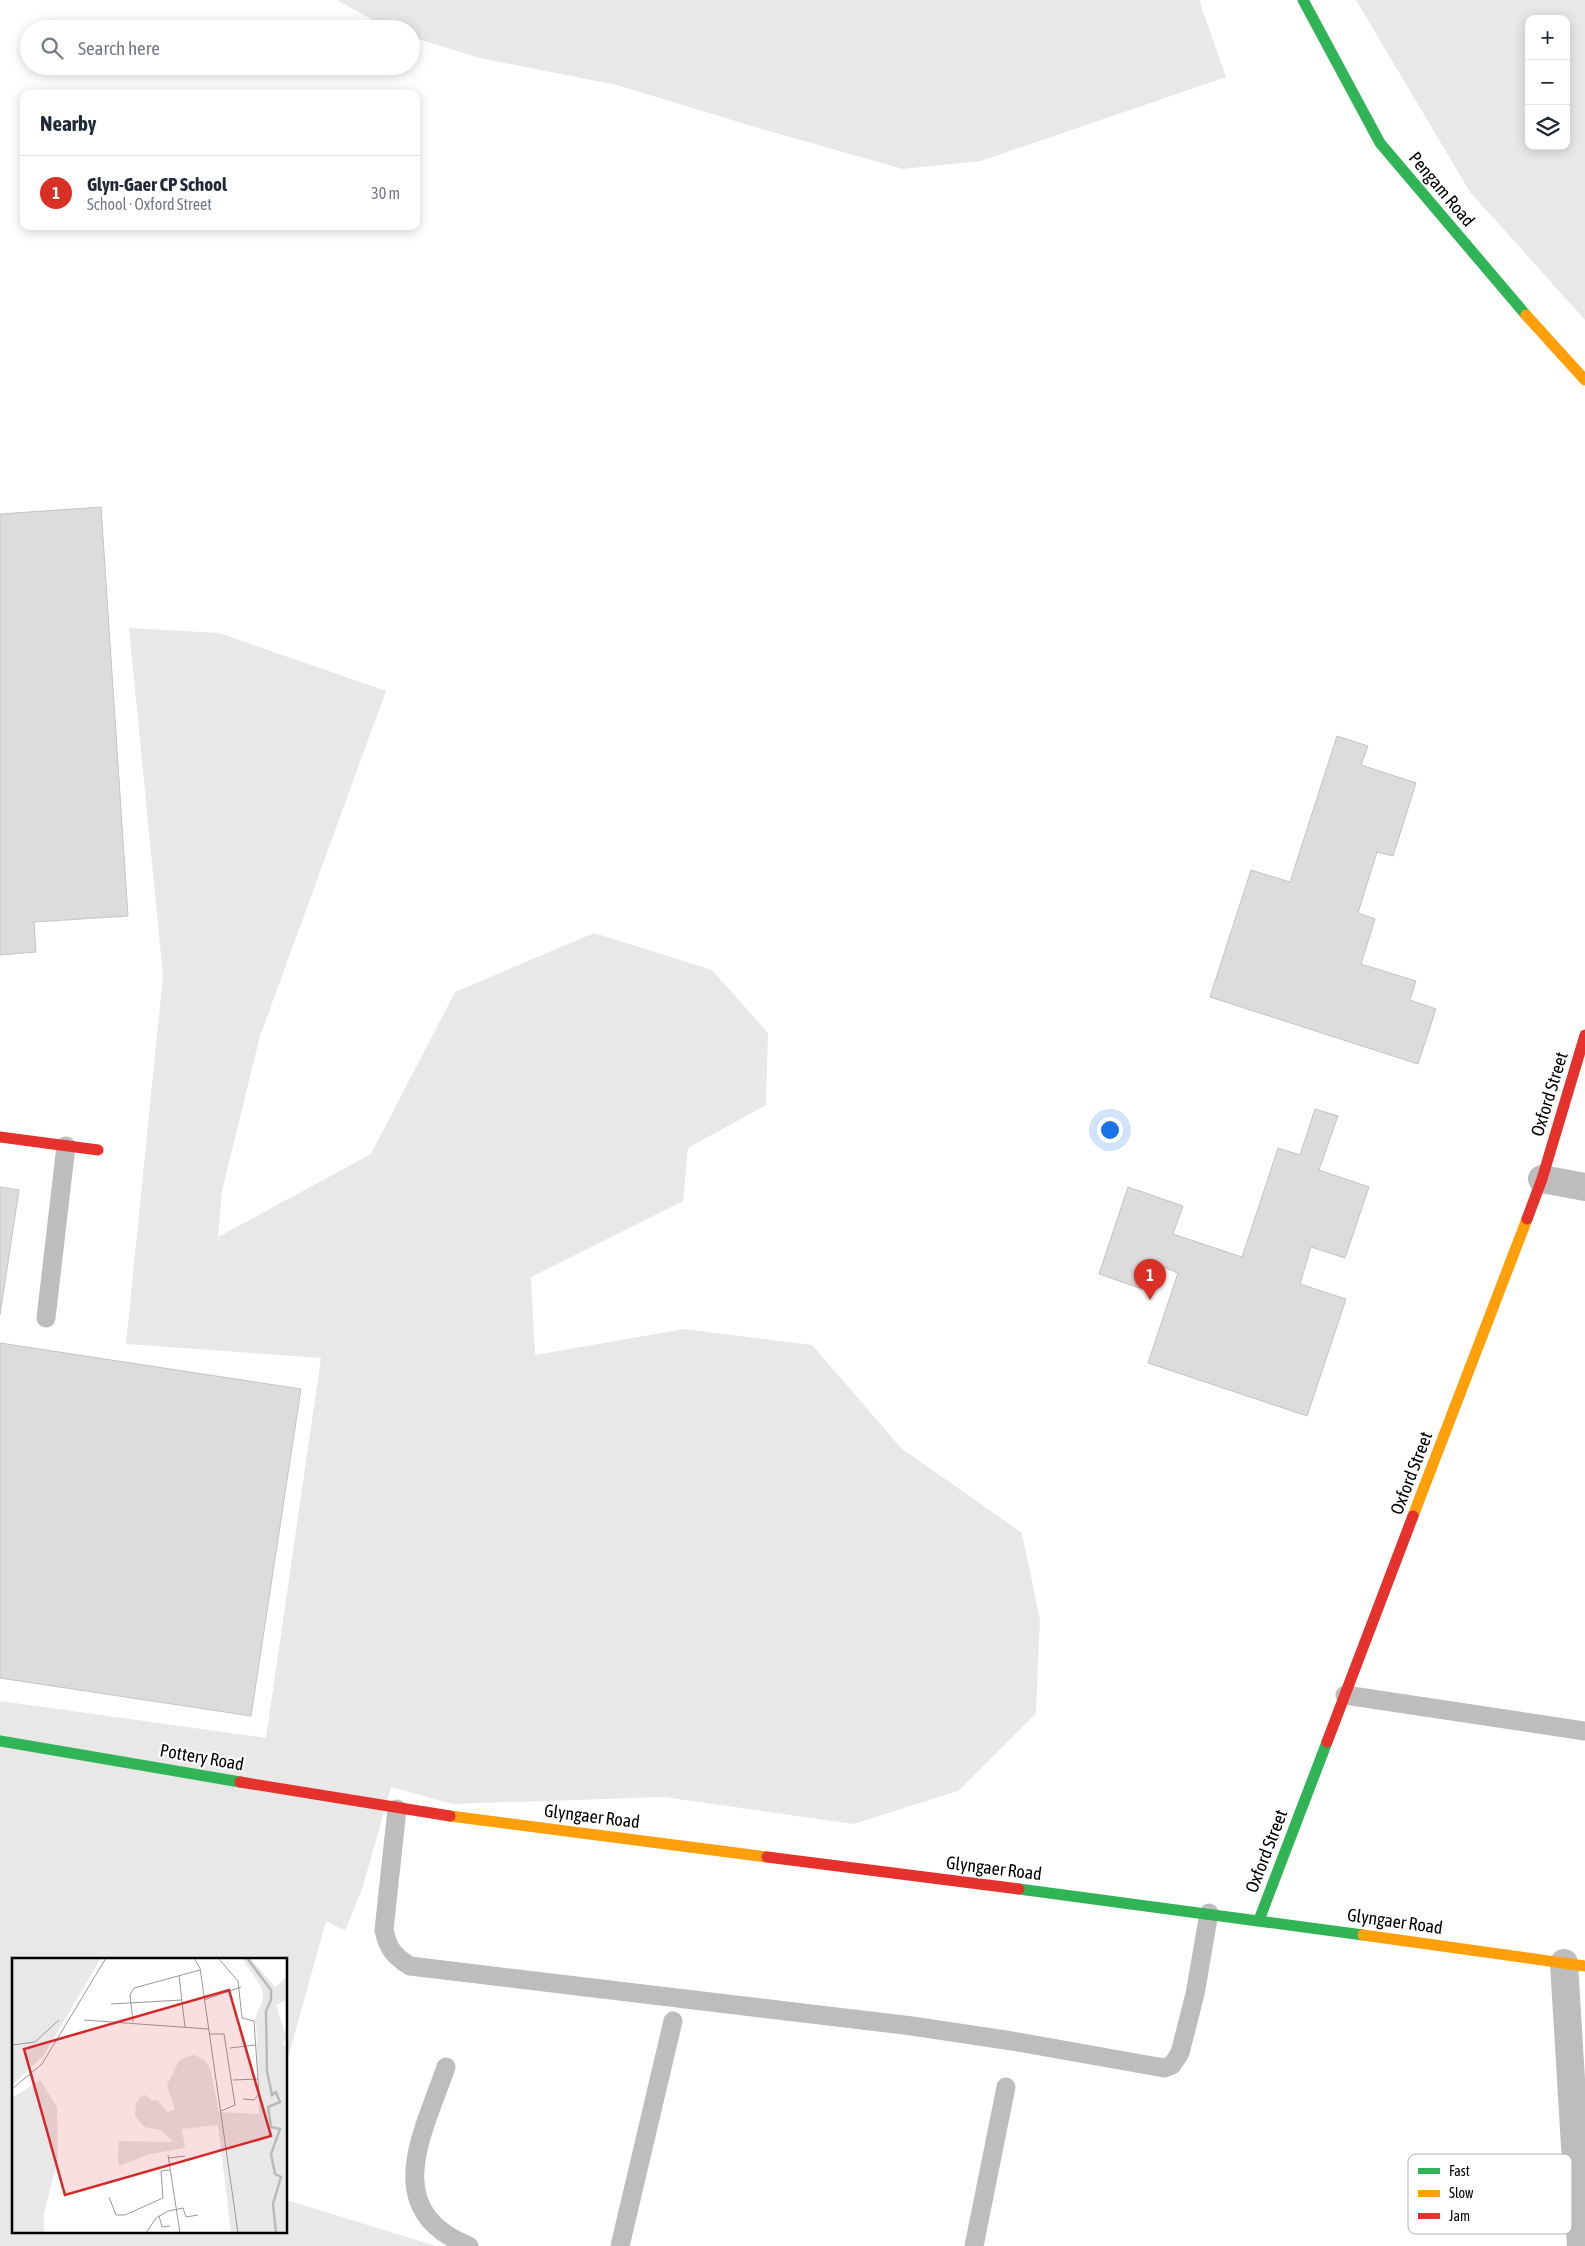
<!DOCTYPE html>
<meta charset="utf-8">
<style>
body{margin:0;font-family:"Asap Condensed",sans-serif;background:#f2f2f3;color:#1f2937}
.controls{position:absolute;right:15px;top:15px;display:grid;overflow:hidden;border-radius:10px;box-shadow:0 2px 12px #0003}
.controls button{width:45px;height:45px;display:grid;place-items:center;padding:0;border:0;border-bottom:1px solid #e0e1e3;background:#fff;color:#1f2937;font:25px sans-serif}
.you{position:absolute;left:1109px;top:1129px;width:18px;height:18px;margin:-12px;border:4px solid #fff;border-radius:50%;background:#1a73e8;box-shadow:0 0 0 8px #1a73e833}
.badge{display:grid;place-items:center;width:32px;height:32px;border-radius:50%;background:#d93025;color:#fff;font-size:16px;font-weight:700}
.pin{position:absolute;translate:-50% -41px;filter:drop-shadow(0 1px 2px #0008)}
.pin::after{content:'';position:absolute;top:26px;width:18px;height:15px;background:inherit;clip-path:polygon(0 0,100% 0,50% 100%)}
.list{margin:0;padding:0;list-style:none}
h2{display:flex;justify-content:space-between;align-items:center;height:65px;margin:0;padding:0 20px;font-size:21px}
h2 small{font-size:16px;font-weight:400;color:#747a83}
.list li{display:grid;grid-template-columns:32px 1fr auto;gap:15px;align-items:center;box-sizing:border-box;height:75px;padding:0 20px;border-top:1px solid #e0e1e3}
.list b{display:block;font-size:19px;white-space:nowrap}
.list p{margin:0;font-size:16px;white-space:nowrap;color:#747a83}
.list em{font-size:16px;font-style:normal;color:#747a83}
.icon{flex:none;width:28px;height:28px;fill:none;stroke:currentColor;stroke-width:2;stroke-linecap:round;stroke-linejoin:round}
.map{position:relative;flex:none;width:1585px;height:2246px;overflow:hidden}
.search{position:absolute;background:#fff;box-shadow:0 2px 12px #0003;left:20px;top:20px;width:400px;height:55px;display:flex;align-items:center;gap:12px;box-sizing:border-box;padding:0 18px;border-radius:28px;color:#747a83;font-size:19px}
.panel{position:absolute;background:#fff;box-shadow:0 2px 12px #0003;left:20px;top:90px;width:400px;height:140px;border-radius:10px}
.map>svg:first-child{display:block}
.green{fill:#e8e8e8;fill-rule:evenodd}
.building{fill:#dcdcdc;stroke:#c4c4c4}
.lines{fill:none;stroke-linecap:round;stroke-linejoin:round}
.lane{stroke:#bdbdbd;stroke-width:19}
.street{stroke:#bdbdbd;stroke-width:28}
.fast{stroke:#30b455;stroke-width:11}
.slow{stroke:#ff9f0a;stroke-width:11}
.jam{stroke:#e5322d;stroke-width:11}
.labels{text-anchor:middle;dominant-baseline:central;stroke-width:4;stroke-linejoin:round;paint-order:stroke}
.street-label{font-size:18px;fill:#000;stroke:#fff}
.inset-river{fill:none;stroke:#bababa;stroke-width:2.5}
.inset-road{fill:none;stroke:#999;stroke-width:1}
.view{fill:#d62828;fill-opacity:0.15;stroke:#d62828;stroke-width:2.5}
.inset-edge{fill:none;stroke:#000;stroke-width:2.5}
.key{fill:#fff;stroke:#b2b2b2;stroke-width:1}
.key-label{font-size:14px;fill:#000}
</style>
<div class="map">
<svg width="1585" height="2246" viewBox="0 0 1585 2246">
<rect width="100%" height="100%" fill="#fff"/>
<path class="green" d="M337,0H1199L1226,77L981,161L903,169L755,127L617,85L480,58L411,37V29H389Z
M1356,0H1585V320L1470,192ZM1529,19H1566V146H1529Z
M129,628L219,633L386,691L260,1036L222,1191L218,1237L371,1154L455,992L594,933L712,970L768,1033L766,1105L688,1148L683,1201L531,1277L535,1355L684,1329L812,1345L901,1448L1022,1533L1040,1620L1036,1713L958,1791L853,1824L664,1797L453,1804L391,1787L363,1886L345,1931L326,1921L286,2065V1960H14V2232H286V2200L436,2246H0V1701L266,1738L321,1358L126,1344L163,976Z"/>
<path class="building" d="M101,507L128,916L34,922L36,952L0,955V514Z
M1337,736L1368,746L1361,765L1416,783L1393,856L1377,852L1358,913L1375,919L1361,964L1416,981L1410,1000L1436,1009L1418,1064L1210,997L1251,870L1290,882Z
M1315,1109L1338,1116L1319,1170L1369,1187L1345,1258L1311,1247L1300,1284L1346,1299L1307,1416L1148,1363L1178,1273L1163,1267L1154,1293L1099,1274L1128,1187L1183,1206L1173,1234L1242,1257L1278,1148L1300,1155Z
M0,1187L19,1190L0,1315Z
M0,1343L301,1389L251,1716L0,1678Z"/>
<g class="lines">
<path class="lane" d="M46,1318L66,1146
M1345,1695L1585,1731
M397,1809L384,1930C388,1949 394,1956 410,1966L912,2026L1012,2041L1164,2068L1172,2065L1180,2053L1195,1994L1209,1913
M446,2067C423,2134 379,2210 469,2246
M620,2246L673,2021
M974,2246L1006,2087"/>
<path class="street" d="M1542,1179L1585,1187
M1564,1963L1581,2246"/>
<path class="fast" d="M1303,0L1380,143L1526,315
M0,1741L240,1782
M1019,1889L1363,1935
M1259,1920L1327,1742"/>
<path class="slow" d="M1526,315L1585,380
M1413,1516L1527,1219
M450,1816L767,1857
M1363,1935L1585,1966"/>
<path class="jam" d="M0,1137L98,1150
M1527,1219L1542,1179L1585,1035
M1327,1742L1413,1516
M240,1782L450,1816
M767,1857L1019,1889"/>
</g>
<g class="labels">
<g class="street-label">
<text transform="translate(1442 189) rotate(50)">Pengam Road</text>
<text transform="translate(1549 1094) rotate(-73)">Oxford Street</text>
<text transform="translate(1411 1473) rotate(-69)">Oxford Street</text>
<text transform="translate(202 1757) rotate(10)">Pottery Road</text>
<text transform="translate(592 1816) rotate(7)">Glyngaer Road</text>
<text transform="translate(1266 1851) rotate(-69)">Oxford Street</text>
<text transform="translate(994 1868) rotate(7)">Glyngaer Road</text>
<text transform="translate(1395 1921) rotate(8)">Glyngaer Road</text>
</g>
</g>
<g transform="translate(12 1958)">
<rect width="275" height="275" fill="#fff"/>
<path d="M0,0H89L32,97L0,127ZM230,0H238L263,29L274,20L275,23V42L264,47L275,81L271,85L275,90V275H219L206,167L170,171L173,190L138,196L107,208L106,200L107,183L161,184L149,172L132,169L123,158L124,146L128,139L134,137L140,143L145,142L156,154L163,152L155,127L167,103L174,99L183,97L192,102L198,110L207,154L247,156L244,58L251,41L250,30ZM28,122L45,149L46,200L32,255V275H0V140Z" fill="#e8e8e8"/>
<path class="inset-river" d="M235,0L259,32V42L254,53L255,113L260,137L264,134L268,144L256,149L259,169L268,171L259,196L263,216L269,219L261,246L264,275"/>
<path class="inset-road" d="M182,0L188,10L226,275M206,0L226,23L230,60L242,63L247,136L242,142L231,141M167,18L173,69M192,42L229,29M99,46L170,42M72,62L196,71M121,64L118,37L122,30L188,12M197,76H212L223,147L209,153M0,87L23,84L47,62M218,90L243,87M221,122L246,121M0,131L30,106L94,0M156,197L168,275M157,200L173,198M97,239L104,257H113L151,240L149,213L158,212M147,258L150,269L158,268M134,275L144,260L156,253L171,250L174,259L186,257"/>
<path class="view" d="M217,32L259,178L53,237L12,91Z"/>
<rect width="275" height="275" class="inset-edge"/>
</g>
<rect x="1408" y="2154" width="164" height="80" rx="8" class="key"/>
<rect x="1418" y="2168" width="22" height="6" fill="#30b455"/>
<rect x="1418" y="2190" width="22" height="7" fill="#ff9f0a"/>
<rect x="1418" y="2213" width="22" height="6" fill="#e5322d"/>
<g class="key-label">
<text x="1449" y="2176">Fast</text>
<text x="1449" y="2198">Slow</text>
<text x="1449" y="2221">Jam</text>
</g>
</svg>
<div class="controls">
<button>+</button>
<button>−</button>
<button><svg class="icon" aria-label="layers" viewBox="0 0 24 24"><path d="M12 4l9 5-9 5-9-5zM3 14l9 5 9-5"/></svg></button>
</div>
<div class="you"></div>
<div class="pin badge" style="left:1150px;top:1300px">1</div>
<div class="search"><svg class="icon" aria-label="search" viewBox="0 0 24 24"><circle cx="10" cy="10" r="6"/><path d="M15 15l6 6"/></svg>Search here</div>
<section class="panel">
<h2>Nearby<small></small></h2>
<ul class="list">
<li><span class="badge">1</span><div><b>Glyn-Gaer CP School</b><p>School · Oxford Street</p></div><em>30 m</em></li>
</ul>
</section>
</div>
